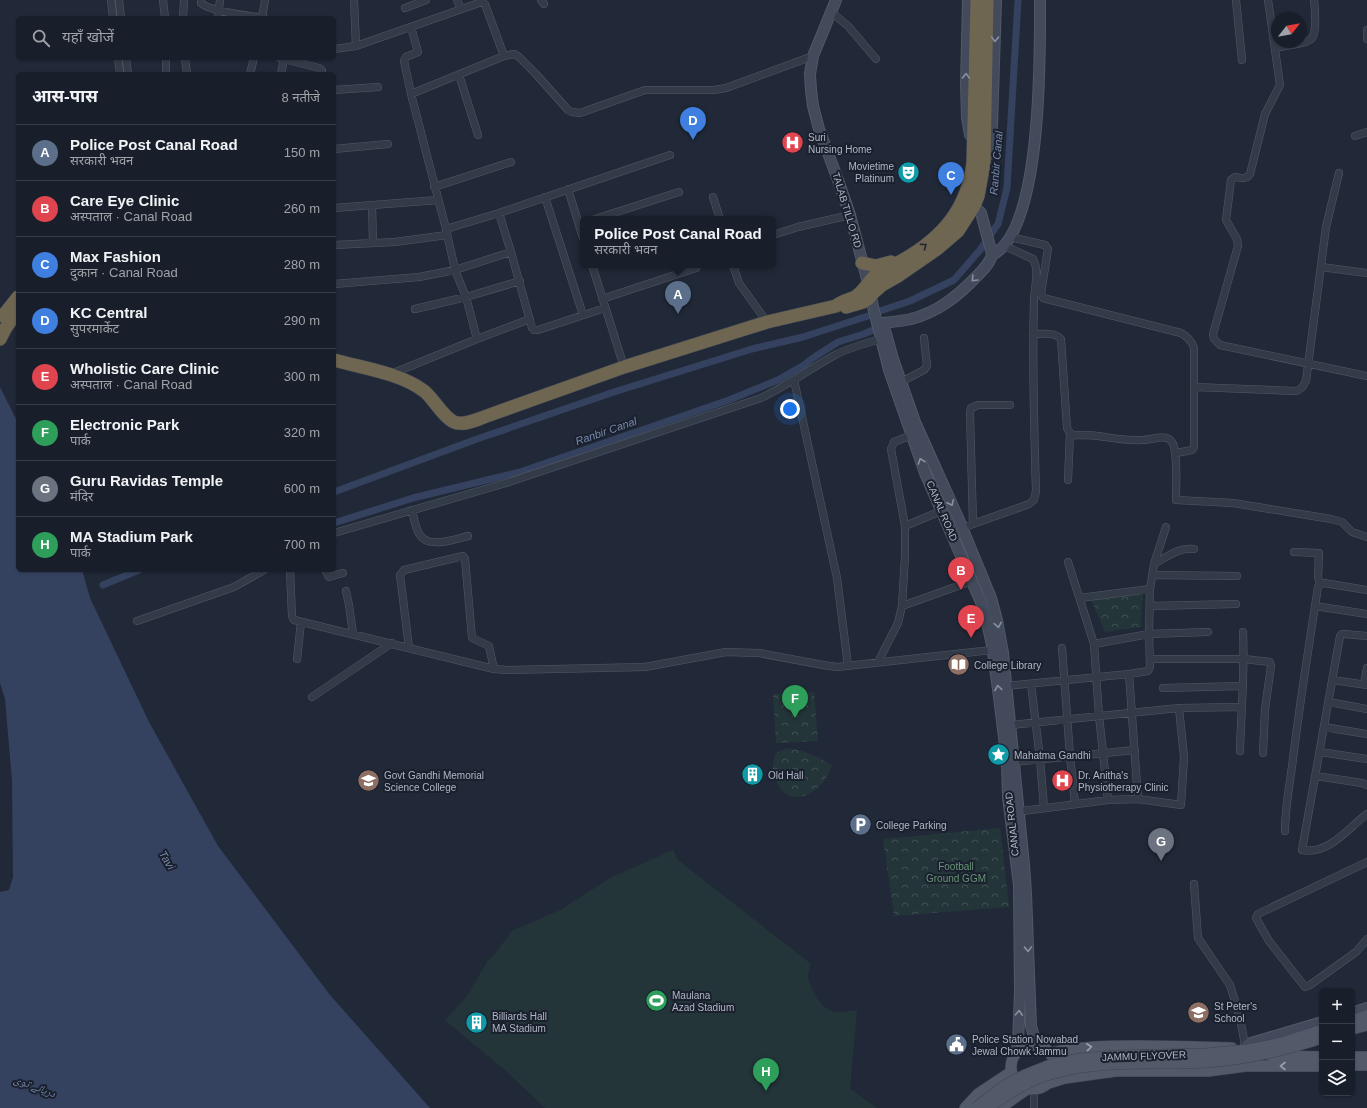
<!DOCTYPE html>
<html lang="hi">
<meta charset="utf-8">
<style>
body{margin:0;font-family:Arial,"Noto Naskh Arabic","Noto Sans Devanagari",sans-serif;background:#262c36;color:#f1f3f6}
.controls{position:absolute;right:12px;bottom:12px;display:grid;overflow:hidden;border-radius:6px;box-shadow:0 1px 3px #0004}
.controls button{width:36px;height:36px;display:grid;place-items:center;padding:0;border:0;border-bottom:1px solid #373d47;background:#191f2a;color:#f1f3f6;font:20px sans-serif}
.compass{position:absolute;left:1271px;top:12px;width:36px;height:36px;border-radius:50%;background:#191f2a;box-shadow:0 1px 3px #0004;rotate:59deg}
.you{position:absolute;left:790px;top:409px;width:14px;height:14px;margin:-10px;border:3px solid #fff;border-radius:50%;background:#1a73e8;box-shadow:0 0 0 6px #1a73e833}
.badge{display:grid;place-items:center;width:26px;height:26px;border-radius:50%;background:#83a5f6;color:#fff;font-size:13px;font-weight:700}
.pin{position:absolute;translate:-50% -33px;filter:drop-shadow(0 1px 2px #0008)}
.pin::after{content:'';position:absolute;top:21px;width:14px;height:12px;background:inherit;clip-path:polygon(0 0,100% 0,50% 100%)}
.popup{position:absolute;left:580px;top:216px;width:196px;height:52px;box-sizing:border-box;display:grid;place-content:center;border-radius:6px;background:#191f2a;filter:drop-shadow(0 1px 3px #0005);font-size:13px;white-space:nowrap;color:#9fa2a8}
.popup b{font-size:15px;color:#f1f3f6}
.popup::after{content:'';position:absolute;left:50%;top:100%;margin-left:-8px;border:8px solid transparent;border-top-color:#191f2a}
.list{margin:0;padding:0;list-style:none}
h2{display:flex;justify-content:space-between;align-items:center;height:52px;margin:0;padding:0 16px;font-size:17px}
h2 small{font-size:13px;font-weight:400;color:#9fa2a8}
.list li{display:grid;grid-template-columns:26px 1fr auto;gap:12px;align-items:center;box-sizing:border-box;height:56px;padding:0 16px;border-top:1px solid #373d47}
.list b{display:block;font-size:15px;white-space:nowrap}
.list p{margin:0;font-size:13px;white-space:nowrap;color:#9fa2a8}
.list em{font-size:13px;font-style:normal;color:#9fa2a8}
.icon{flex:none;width:22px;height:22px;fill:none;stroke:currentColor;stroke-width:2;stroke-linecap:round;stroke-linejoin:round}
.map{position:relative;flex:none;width:1367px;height:1108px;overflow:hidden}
.search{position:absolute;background:#191f2a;box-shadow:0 1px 3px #0004;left:16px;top:16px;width:320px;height:44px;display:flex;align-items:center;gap:10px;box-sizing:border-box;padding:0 14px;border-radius:6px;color:#9fa2a8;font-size:15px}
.panel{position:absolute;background:#191f2a;box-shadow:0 1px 3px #0004;left:16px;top:72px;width:320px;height:500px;border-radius:6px}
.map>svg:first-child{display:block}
.park{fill:url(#park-crowns)}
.pitch{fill:#233539}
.water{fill:#35425f}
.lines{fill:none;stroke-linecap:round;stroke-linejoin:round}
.canal{stroke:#35425f;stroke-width:7}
.street-casing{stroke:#525966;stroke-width:8}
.secondary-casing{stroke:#525966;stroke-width:12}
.primary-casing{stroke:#3e4452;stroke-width:12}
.highway-casing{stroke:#3f4653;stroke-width:14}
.street{stroke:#343b48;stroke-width:7}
.secondary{stroke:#424a5b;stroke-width:10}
.primary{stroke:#525a69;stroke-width:11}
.highway{stroke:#6e6651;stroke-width:13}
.primary-bridge-casing{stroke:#3e4452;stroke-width:12;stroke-linecap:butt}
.primary-bridge{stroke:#525a69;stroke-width:11}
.oneway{stroke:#8990a0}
.oneway2{stroke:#222731}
.oneway3{stroke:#989fae}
.labels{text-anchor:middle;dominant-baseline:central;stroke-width:4;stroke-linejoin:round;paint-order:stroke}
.poi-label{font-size:10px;fill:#afb6c5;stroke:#1a202d;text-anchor:start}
.street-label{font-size:10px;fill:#afb6c5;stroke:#1a202d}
.park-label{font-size:10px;fill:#679575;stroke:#1a202d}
.water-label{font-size:11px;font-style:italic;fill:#7789ad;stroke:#1a202d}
</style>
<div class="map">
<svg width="1367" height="1108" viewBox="0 0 1367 1108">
<defs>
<pattern id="park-crowns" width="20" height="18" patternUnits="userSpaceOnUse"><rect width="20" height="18" fill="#233539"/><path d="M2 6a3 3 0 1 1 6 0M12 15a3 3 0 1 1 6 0" fill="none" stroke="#405054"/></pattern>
</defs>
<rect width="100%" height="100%" fill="#212938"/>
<path class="park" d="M1143,587L1141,627L1105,632L1089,595Z
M814,692L818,741L776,743L773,694Z
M788,748C806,751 816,756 832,765C829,774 824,783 817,788C782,818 764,765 777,753C779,751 785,749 788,748Z
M1000,828L1009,907L894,916L883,839Z"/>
<path class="pitch" d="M673,850L678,860L811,964C810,967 808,972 808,976C809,986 821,1009 832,1011C837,1013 850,1011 857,1010L850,1089L877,1108H545L507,1072L445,1020L467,996L488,960L494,955L512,931L560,910L612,877Z"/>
<path class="water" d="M0,387L18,423V570H82L90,598L149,722L218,846L330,995L430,1108H0V892L9,890L13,877L12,780L5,699L0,683Z"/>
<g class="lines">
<path class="canal" d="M880,311L910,301L954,280L980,250L998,224L1007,188L1018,0
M334,492L477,439L614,392L752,349L803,337L868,316
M334,523L413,498L520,472L729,400L778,380L804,365L813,358L838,342L864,334L873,330
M103,585L139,570"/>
<defs>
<path id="street" d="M111,0L113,18
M119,0L121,18
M163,0L165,18
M201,0V3C211,12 250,16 264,18
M354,0L356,46
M457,0L461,9
M541,0L544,4
M1236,0L1242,60
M1268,0L1280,85L1265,114L1250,174C1246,180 1241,178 1235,177L1231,180L1226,220L1237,239L1238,246L1213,334L1214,339L1220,345L1367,376
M405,8L426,0
M831,12L848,26L876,59
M183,18L184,0
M218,18L220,0
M262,18L265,0
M411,27L418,52L406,57L404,61L411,94L446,229
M1367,30V39
M1275,48C1283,46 1308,44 1312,38C1317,32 1315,8 1314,0
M334,49L356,46L482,2L485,4L486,7L504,56
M118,58L120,74
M126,58L128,74
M166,58V74
M185,58L187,74
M280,58L319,68L322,70V74
M250,74L254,58
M281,74L284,59
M459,75L478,135
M334,90L378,87
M411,94L504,56L514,54L519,57L535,73L568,110L572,112L580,113L645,90H714L726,88L813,56
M1355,136L1367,132
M334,149L388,144
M434,187L511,162
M568,189L583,238
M545,197L583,315
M713,197L720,219
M372,205L373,242
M334,208L438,200
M499,213L511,252L532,328L534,330H538L605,308
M595,219L679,192
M773,235L798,227L850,215
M1010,237L1045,245L1048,249L1041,293L1043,298L1181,333C1188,337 1192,341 1194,348V447L1192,450L1176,453
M334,245L395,242L447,235
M592,265L624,367
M733,265L739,283L767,322
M1321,267L1367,273
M334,284L419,277L455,270L446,229L499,213L670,155
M602,299L696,268
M415,309L466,297L520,281
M1033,334C1042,334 1055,332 1061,339L1067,428L1070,433L1073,435C1081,435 1089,435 1098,436C1113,438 1127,441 1143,440C1152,440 1166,433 1172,442C1178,450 1176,488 1176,500L1233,503L1331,519L1342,522L1352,532L1367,537
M477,339L466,297L455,270L511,252
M391,374L477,339L530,319
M794,380L837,578L848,666
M901,382L924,370L927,366L924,338
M1194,387L1296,391C1302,389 1303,386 1306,381L1326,227L1339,173
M1068,480L1070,433
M412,510C414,518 415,528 420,535C428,549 456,539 468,536
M973,524L970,413L971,408L978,405H1010
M905,526L941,511
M962,528L1029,504L1034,500L1036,491C1034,428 1032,364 1034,301C1034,288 1040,271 1033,259L1005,246
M334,533L506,483L761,398C788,385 811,368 837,354C851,347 866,343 881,339
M1294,552L1319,553L1318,577L1320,584
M1068,562L1094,644L1099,716L1108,800
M1154,564C1167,557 1179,547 1194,549
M290,570L292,616L294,620L494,669L508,670L645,667L726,652L759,653L823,665L837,667L992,650
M325,570L329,577L343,573
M1152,575L1237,576
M346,591L349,605L353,634
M1080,598L1150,589
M902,606L972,581
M1150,606L1236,604
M1315,606L1367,614
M137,621L234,587L264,570
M1367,636L1344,634H1342L1340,636L1302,850C1329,855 1348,828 1367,814
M1094,644L1149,634L1208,632
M409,648L400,575L404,570L463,556L465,559L472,638L489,646L494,669
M1062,648L1070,756L1075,804
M297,659L301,622
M1150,659H1244L1270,662L1271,666L1265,709L1263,753
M878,662L898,623L902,606L905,556V526L891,449L894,442L912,435
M1129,674L1138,799
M1333,680L1367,685
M1031,684L1040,759L1044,808
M1364,684L1367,668
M1006,686L1129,674L1148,671L1150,667L1149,634L1150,589L1154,564L1166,527
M1163,688L1243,686
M312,697L392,643
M1329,702L1367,709
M1010,725L1179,708L1241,707
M1324,727L1367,734
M1240,751C1241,712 1245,672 1243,632
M1320,752L1367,759
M1014,762L1135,750
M1316,776L1362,783L1367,785
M1015,812L1108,800L1138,799L1181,805L1184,757L1179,708
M1285,831C1285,807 1290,783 1293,759C1300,701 1309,644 1318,587L1320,584L1324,583L1367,590
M1367,862L1258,914L1256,918L1269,941L1305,987L1310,985L1356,952L1367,939
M1194,884L1198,938L1230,985L1240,1018L1245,1045
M1034,1108V1090"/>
<path id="secondary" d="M836,0L813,56L810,74L811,90L813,106L819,129L838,180L850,215L868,283L873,307L889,370L925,473L981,602L985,614L992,645L999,697L1007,762L1008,797L1019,885L1020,992L1018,1044L1016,1052
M968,0L966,84L967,117L970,135
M989,154L992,126L996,0
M974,206L981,213L992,254C991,262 983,270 977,276C958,296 938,312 911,319C902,321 892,322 883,323L893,359L915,422L959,520L991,598L997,620L1003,653L1024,865L1026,893L1031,1026L1036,1044
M992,255C1043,231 1040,51 1040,0
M1352,1013L1367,1008
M1245,1057L1244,1049L1248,1044L1322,1022"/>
<path id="primary" d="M1352,1021L1367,1016
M1352,1029L1367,1025
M1011 1067a22 22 0 1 1 44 0a22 22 0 1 1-44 0Z
M1051,1053C1080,1046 1110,1046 1140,1046C1170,1046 1201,1047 1232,1048
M1264,1053L1275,1056L1322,1057
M1352,1057H1367
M1352,1065H1367
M1049,1083L1065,1078L1116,1071H1208L1246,1066H1322
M965,1108L978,1094L1011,1072
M1000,1108L1027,1089"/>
<path id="highway" d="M862,263L876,266L891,262
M846,307L863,302L868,299L874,292L882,285L898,276L937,249L958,231L974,206L978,196L984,163L987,0
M3,316L18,297
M0,339L5,329L18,310
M334,360C363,368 400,373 424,391C434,399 443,417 454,422C463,426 476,420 484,417L624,367L767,322L836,306C842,301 849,300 855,297C865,291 868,281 876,275C885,269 894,265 903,260C943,237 967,209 973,163L977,0"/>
</defs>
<use href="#street" class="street-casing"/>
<use href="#secondary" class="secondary-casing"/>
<use href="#primary" class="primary-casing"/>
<use href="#highway" class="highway-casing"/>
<use href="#street" class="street"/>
<use href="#secondary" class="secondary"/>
<use href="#primary" class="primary"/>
<use href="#highway" class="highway"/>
<defs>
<path id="primary-bridge" d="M976,1108L1004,1086L1025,1075L1050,1065L1080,1059L1113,1056L1206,1054L1248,1050L1282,1043L1322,1030
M988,1108C1009,1092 1032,1078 1058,1072C1107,1059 1157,1065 1206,1062C1246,1060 1284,1050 1322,1038"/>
</defs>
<use href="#primary-bridge" class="primary-bridge-casing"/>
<use href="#primary-bridge" class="primary-bridge"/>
</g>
<defs><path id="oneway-chevron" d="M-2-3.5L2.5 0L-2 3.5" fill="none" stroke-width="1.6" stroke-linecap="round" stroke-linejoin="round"/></defs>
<g class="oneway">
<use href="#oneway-chevron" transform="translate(995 39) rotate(92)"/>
<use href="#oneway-chevron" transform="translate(966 76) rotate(-88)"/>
<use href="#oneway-chevron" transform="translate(974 279) rotate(134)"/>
<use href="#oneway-chevron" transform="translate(921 461) rotate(-109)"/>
<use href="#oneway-chevron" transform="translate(951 503) rotate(65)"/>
<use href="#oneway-chevron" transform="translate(998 625) rotate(80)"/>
<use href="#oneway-chevron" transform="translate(998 688) rotate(-99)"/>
<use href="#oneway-chevron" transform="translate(1028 949) rotate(88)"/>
<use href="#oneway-chevron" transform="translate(1019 1013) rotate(-87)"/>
</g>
<use class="oneway2" href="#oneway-chevron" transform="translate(924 246) rotate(-36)"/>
<g class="oneway3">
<use href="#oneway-chevron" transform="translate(1089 1047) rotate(-6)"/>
<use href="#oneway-chevron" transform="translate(1283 1066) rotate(180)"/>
</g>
<defs>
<symbol id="hospital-disc" viewBox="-11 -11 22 22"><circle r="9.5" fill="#e0444e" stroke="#1a202d"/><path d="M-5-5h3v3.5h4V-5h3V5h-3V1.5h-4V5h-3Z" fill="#fff"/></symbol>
<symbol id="theatre-disc" viewBox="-11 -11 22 22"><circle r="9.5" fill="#0f9aa8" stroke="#1a202d"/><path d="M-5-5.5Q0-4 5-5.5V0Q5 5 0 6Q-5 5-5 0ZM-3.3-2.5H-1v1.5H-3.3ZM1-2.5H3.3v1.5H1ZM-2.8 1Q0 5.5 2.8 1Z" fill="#fff"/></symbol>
<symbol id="library-disc" viewBox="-11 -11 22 22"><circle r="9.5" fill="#8d6e63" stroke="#1a202d"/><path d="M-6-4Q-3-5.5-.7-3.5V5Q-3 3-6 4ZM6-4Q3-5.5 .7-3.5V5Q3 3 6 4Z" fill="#fff"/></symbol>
<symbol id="sight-disc" viewBox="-11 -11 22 22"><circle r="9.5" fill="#0f9aa8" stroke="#1a202d"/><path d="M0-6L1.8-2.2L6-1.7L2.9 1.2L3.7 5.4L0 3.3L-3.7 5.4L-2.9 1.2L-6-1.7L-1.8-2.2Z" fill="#fff"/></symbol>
<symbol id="building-disc" viewBox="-11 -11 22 22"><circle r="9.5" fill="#0f9aa8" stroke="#1a202d"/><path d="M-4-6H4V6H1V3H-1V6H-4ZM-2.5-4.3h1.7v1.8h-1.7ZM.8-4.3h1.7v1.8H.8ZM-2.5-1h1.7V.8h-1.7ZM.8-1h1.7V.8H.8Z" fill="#fff"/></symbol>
<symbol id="university-disc" viewBox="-11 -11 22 22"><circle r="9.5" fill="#8d6e63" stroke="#1a202d"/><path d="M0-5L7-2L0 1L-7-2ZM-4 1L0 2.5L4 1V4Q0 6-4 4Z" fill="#fff"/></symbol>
<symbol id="parking-disc" viewBox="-11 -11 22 22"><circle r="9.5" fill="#5c6f8a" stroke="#1a202d"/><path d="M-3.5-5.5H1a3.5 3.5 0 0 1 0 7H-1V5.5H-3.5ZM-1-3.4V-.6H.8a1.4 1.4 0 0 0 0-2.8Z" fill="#fff"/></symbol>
<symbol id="stadium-disc" viewBox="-11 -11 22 22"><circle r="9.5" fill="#2e9e5b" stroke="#1a202d"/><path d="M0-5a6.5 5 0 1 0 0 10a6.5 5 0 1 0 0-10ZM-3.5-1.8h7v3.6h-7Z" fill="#fff"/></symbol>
<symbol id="school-disc" viewBox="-11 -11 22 22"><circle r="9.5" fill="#8d6e63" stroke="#1a202d"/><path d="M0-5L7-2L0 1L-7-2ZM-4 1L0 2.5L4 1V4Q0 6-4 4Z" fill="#fff"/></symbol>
<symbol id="civic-disc" viewBox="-11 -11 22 22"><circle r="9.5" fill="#5c6f8a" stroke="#1a202d"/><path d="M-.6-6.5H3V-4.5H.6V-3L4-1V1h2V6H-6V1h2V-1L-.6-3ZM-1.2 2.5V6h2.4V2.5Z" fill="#fff"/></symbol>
</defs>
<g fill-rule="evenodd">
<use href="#hospital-disc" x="780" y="130" width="25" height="25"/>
<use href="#theatre-disc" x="896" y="160" width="25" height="25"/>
<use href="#library-disc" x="946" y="652" width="25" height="25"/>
<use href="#sight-disc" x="986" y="742" width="25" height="25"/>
<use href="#building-disc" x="740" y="762" width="25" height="25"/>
<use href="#university-disc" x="356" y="768" width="25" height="25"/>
<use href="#hospital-disc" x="1050" y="768" width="25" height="25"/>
<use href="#parking-disc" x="848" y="812" width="25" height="25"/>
<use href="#stadium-disc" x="644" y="988" width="25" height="25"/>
<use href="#school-disc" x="1186" y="1000" width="25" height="25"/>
<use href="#building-disc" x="464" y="1010" width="25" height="25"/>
<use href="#civic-disc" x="944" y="1032" width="25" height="25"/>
</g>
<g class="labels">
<g class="poi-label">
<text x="808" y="137">Suri<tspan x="808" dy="12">Nursing Home</tspan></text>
<text x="894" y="166" text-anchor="end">Movietime<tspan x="894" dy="12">Platinum</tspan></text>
<text x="974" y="665">College Library</text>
<text x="1014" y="755">Mahatma Gandhi</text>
<text x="384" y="775">Govt Gandhi Memorial<tspan x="384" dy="12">Science College</tspan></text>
<text x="768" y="775">Old Hall</text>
<text x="1078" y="775">Dr. Anitha's<tspan x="1078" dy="12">Physiotherapy Clinic</tspan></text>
<text x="876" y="825">College Parking</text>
<text x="672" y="995">Maulana<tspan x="672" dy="12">Azad Stadium</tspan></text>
<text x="1214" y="1006">St Peter's<tspan x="1214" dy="12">School</tspan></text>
<text x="492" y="1016">Billiards Hall<tspan x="492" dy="12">MA Stadium</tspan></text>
<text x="972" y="1039">Police Station Nowabad<tspan x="972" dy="12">Jewal Chowk Jammu</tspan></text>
</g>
<g class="street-label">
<text transform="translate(847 210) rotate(73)">TALAB TILLO RD</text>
<text transform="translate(942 511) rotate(67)">CANAL ROAD</text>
<text transform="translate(1012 824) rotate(-96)">CANAL ROAD</text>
<text transform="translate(1144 1056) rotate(-2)">JAMMU FLYOVER</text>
</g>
<g class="park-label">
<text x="956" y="866">Football<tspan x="956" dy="12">Ground GGM</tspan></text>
</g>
<g class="water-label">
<text transform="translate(996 163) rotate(-85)">Ranbir Canal</text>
<text transform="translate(606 431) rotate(-19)">Ranbir Canal</text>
<text transform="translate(167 860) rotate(59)">Tavi</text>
<text transform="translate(35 1086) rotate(21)">دریائے توی</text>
</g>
</g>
</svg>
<div class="controls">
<button>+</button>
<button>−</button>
<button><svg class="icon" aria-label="layers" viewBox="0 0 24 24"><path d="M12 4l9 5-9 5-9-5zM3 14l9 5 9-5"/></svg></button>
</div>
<svg class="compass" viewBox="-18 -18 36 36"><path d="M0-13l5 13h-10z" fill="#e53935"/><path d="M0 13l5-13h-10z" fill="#9fa2a8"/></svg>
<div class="you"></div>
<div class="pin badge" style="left:678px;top:314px;background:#5c6f8a">A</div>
<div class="popup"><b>Police Post Canal Road</b>सरकारी भवन</div>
<div class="pin badge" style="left:961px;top:590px;background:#e0444e">B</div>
<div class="pin badge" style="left:951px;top:195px;background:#3f7fe0">C</div>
<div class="pin badge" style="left:693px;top:140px;background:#3f7fe0">D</div>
<div class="pin badge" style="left:971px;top:638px;background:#e0444e">E</div>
<div class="pin badge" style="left:795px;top:718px;background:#2e9e5b">F</div>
<div class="pin badge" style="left:1161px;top:861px;background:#6b7280">G</div>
<div class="pin badge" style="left:766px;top:1091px;background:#2e9e5b">H</div>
<div class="search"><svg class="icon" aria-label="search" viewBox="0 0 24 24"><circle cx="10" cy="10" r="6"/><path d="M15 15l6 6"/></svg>यहाँ खोजें</div>
<section class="panel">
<h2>आस-पास<small>8 नतीजे</small></h2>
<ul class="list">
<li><span class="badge" style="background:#5c6f8a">A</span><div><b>Police Post Canal Road</b><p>सरकारी भवन</p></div><em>150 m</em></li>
<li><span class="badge" style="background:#e0444e">B</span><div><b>Care Eye Clinic</b><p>अस्पताल · Canal Road</p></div><em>260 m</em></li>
<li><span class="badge" style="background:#3f7fe0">C</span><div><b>Max Fashion</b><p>दुकान · Canal Road</p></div><em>280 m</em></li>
<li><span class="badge" style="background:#3f7fe0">D</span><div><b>KC Central</b><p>सुपरमार्केट</p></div><em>290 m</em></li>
<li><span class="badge" style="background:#e0444e">E</span><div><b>Wholistic Care Clinic</b><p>अस्पताल · Canal Road</p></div><em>300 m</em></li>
<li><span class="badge" style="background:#2e9e5b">F</span><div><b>Electronic Park</b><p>पार्क</p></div><em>320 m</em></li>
<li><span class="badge" style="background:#6b7280">G</span><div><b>Guru Ravidas Temple</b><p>मंदिर</p></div><em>600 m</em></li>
<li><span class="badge" style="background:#2e9e5b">H</span><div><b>MA Stadium Park</b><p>पार्क</p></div><em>700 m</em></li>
</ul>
</section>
</div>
